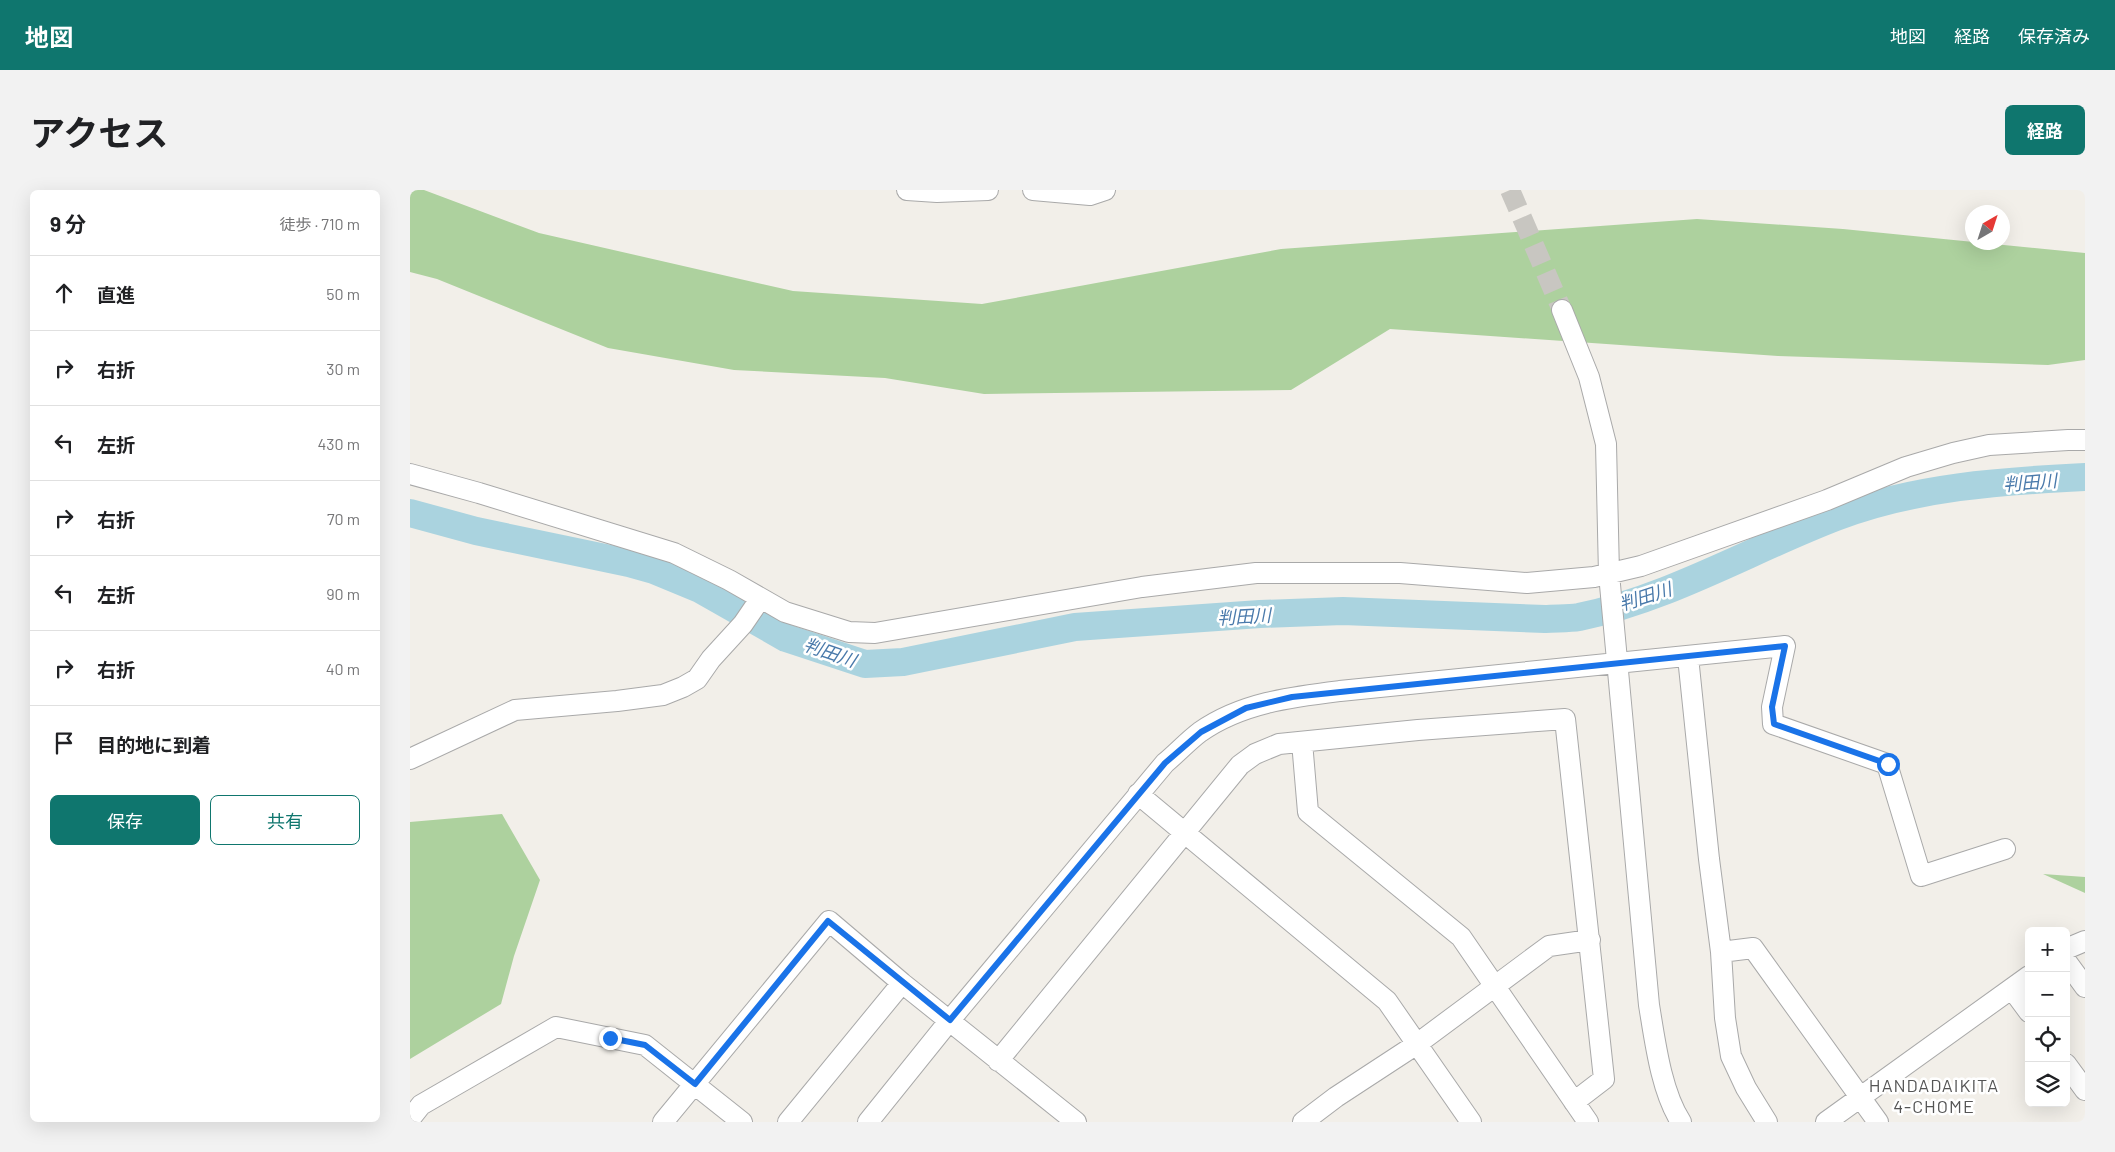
<!DOCTYPE html>
<html lang="ja">
<meta charset="utf-8">
<style>
body{margin:0;font-family:Barlow,"Noto Sans JP",sans-serif;background:#f2f2f2;color:#202124}
.controls{position:absolute;right:15px;bottom:15px;display:grid;overflow:hidden;border-radius:8px;box-shadow:0 5px 20px #0002}
.controls button{width:45px;height:45px;display:grid;place-items:center;padding:0;border:0;border-bottom:1px solid #e0e0e0;background:#fff;color:#202124;font:25px sans-serif}
.compass{position:absolute;left:1555px;top:15px;width:45px;height:45px;border-radius:50%;background:#fff;box-shadow:0 5px 20px #0002;rotate:39deg}
.stop{position:absolute;width:15px;height:15px;margin:-11px;border:4px solid #1a73e8;border-radius:50%;background:#fff}
.stop.end{background:#1a73e8;border-color:#fff;box-shadow:0 1px 5px #0008}
.list{margin:0;padding:0;list-style:none}
h2{display:flex;justify-content:space-between;align-items:center;height:65px;margin:0;padding:0 20px;font-size:21px}
h2 small{font-size:16px;font-weight:400;color:#757577}
.list li{display:grid;grid-template-columns:32px 1fr auto;gap:15px;align-items:center;box-sizing:border-box;height:75px;padding:0 20px;border-top:1px solid #e0e0e0}
.list b{display:block;font-size:19px;white-space:nowrap}
.list em{font-size:16px;font-style:normal;color:#757577}
.actions{display:flex;gap:10px;padding:15px 20px}
.actions a{flex:1;padding:11px 0;border:1px solid #0f766e;border-radius:8px;text-align:center;font-size:18px;color:#0f766e}
.actions .main{background:#0f766e;color:#fff}
.icon{flex:none;width:28px;height:28px;fill:none;stroke:currentColor;stroke-width:2;stroke-linecap:round;stroke-linejoin:round}
.map{position:relative;flex:none;width:1675px;height:932px;overflow:hidden;border-radius:8px}
header{display:flex;align-items:center;gap:30px;box-sizing:border-box;height:70px;padding:0 25px;background:#0f766e;color:#fff}
header strong{font-size:24px}
nav{display:flex;gap:28px;margin-inline-start:auto;font-size:18px}
.intro{display:flex;align-items:center;justify-content:space-between;box-sizing:border-box;height:120px;padding:0 30px}
h1{margin:0;font-size:35px}
.button{padding:12px 22px;border-radius:8px;background:#0f766e;color:#fff;font-size:18px;font-weight:700}
main{display:flex;gap:30px;padding:0 30px}
aside{flex:1;background:#fff;border-radius:8px;box-shadow:0 5px 20px #0002}
.map>svg:first-child{display:block}
.forest{fill:#add19e}
.lines{fill:none;stroke-linecap:round;stroke-linejoin:round}
.river{stroke:#aad3df;stroke-width:28}
.minor-tunnel{stroke:#c8c6c1;stroke-width:20;stroke-dasharray:20 10;stroke-linecap:butt}
.minor-casing{stroke:#a9a9a9;stroke-width:22}
.minor{stroke:#fff;stroke-width:20}
.route{stroke:#1a73e8;stroke-width:6}
.labels{text-anchor:middle;dominant-baseline:central;stroke-width:5;stroke-linejoin:round;paint-order:stroke}
.water-label{font-size:18px;font-style:italic;fill:#4a7aab;stroke:#fff}
.neighbourhood-label{font-size:18px;letter-spacing:1px;fill:#555;stroke:#fff}
</style>
<header>
<strong>地図</strong>
<nav><a>地図</a><a>経路</a><a>保存済み</a></nav>
</header>
<div class="intro"><h1>アクセス</h1><a class="button">経路</a></div>
<main>
<aside>
<h2>9 分<small>徒歩 · 710 m</small></h2>
<ul class="list">
<li><svg class="icon" aria-label="ahead" viewBox="0 0 24 24"><path d="M12 20V5M6 11l6-6 6 6"/></svg><div><b>直進</b></div><em>50 m</em></li>
<li><svg class="icon" aria-label="right" viewBox="0 0 24 24"><path d="M7 20v-9h11M14 6l5 5-5 5"/></svg><div><b>右折</b></div><em>30 m</em></li>
<li><svg class="icon" aria-label="left" viewBox="0 0 24 24"><path d="M17 20v-9H6M10 6l-5 5 5 5"/></svg><div><b>左折</b></div><em>430 m</em></li>
<li><svg class="icon" aria-label="right" viewBox="0 0 24 24"><path d="M7 20v-9h11M14 6l5 5-5 5"/></svg><div><b>右折</b></div><em>70 m</em></li>
<li><svg class="icon" aria-label="left" viewBox="0 0 24 24"><path d="M17 20v-9H6M10 6l-5 5 5 5"/></svg><div><b>左折</b></div><em>90 m</em></li>
<li><svg class="icon" aria-label="right" viewBox="0 0 24 24"><path d="M7 20v-9h11M14 6l5 5-5 5"/></svg><div><b>右折</b></div><em>40 m</em></li>
<li><svg class="icon" aria-label="arrive" viewBox="0 0 24 24"><path d="M6 21V4h12l-3 4 3 4H6"/></svg><div><b>目的地に到着</b></div></li>
</ul>
<div class="actions"><a class="main">保存</a><a>共有</a></div>
</aside>
<div class="map">
<svg width="1675" height="932" viewBox="0 0 1675 932">
<rect width="100%" height="100%" fill="#f2efe9"/>
<path class="forest" d="M0,0H14L129,43L383,101L572,114L871,59L1287,29L1433,39L1675,63V170L1638,175L1368,166L980,139L881,200L574,204L475,188L324,180L198,158L27,89L0,82Z
M92,624L130,690L104,766L91,814L0,869V632Z
M1633,684L1675,687V703Z"/>
<g class="lines">
<path class="river" d="M0,323L66,341L219,373L244,380L290,399L376,448L455,474L493,472L665,437L850,424L933,421L1135,429C1146,428 1158,429 1169,427C1260,408 1340,360 1426,327C1504,297 1592,291 1675,287"/>
<path class="minor-tunnel" d="M1100,0L1152,120"/>
<defs>
<path id="minor" d="M497,0L527,2L578,0
M623,0L680,5L695,0
M1152,120L1179,187L1196,254L1199,384L1239,815C1245,851 1251,901 1271,932
M0,284L69,303L264,363L319,390L375,422L439,442L465,443L732,397L846,383H990L1117,393L1184,387L1231,376L1417,310L1496,277L1543,263L1579,255L1658,250H1675
M1278,467L1299,669L1311,762L1315,828L1321,866L1336,898L1357,932
M892,552L898,622L1051,747L1178,932
M0,569L105,520L207,511L253,505L273,497L287,489L301,469L333,434L350,409
M728,604L977,811L1061,932
M1656,759L1675,751
M1311,762L1343,758L1468,932
M1656,771L1675,797
M1602,799L1619,822
M588,871L830,575L845,564L869,554L1008,540L1155,529L1194,889L1164,912
M1656,874L1675,900
M0,929L11,915L146,837L235,855L332,932
M253,932L419,731L492,793L666,932
M378,932L492,793
M458,932L540,830L755,573C767,563 778,551 790,542C831,513 881,507 930,501L1375,456L1362,517L1363,534L1477,574L1511,686L1595,659
M893,932L926,907L1007,854L1139,756L1180,750
M1416,932L1619,786"/>
</defs>
<use href="#minor" class="minor-casing"/>
<use href="#minor" class="minor"/>
</g>
<g class="lines">
<path class="route" d="M200,848L235,855L285,894L418,731L540,830L755,573L791,542L836,518L882,507L1375,456L1362,517L1364,534L1478,574"/>
</g>
<g class="labels">
<g class="water-label">
<text transform="translate(1620 292) rotate(-5)">判田川</text>
<text transform="translate(1235 406) rotate(-18)">判田川</text>
<text transform="translate(834 426) rotate(-3)">判田川</text>
<text transform="translate(420 462) rotate(19)">判田川</text>
</g>
<g class="neighbourhood-label">
<text x="1524" y="895">HANDADAIKITA<tspan x="1524" dy="21">4-CHOME</tspan></text>
</g>
</g>
</svg>
<div class="controls">
<button>+</button>
<button>−</button>
<button><svg class="icon" aria-label="locate" viewBox="0 0 24 24"><circle cx="12" cy="12" r="6"/><path d="M12 2v4M12 18v4M2 12h4M18 12h4"/></svg></button>
<button><svg class="icon" aria-label="layers" viewBox="0 0 24 24"><path d="M12 4l9 5-9 5-9-5zM3 14l9 5 9-5"/></svg></button>
</div>
<svg class="compass" viewBox="-18 -18 36 36"><path d="M0-13l5 13h-10z" fill="#e53935"/><path d="M0 13l5-13h-10z" fill="#757577"/></svg>
<div class="stop" style="left:1478px;top:574px"></div>
<div class="stop end" style="left:200px;top:848px"></div>
</div>
</main>
